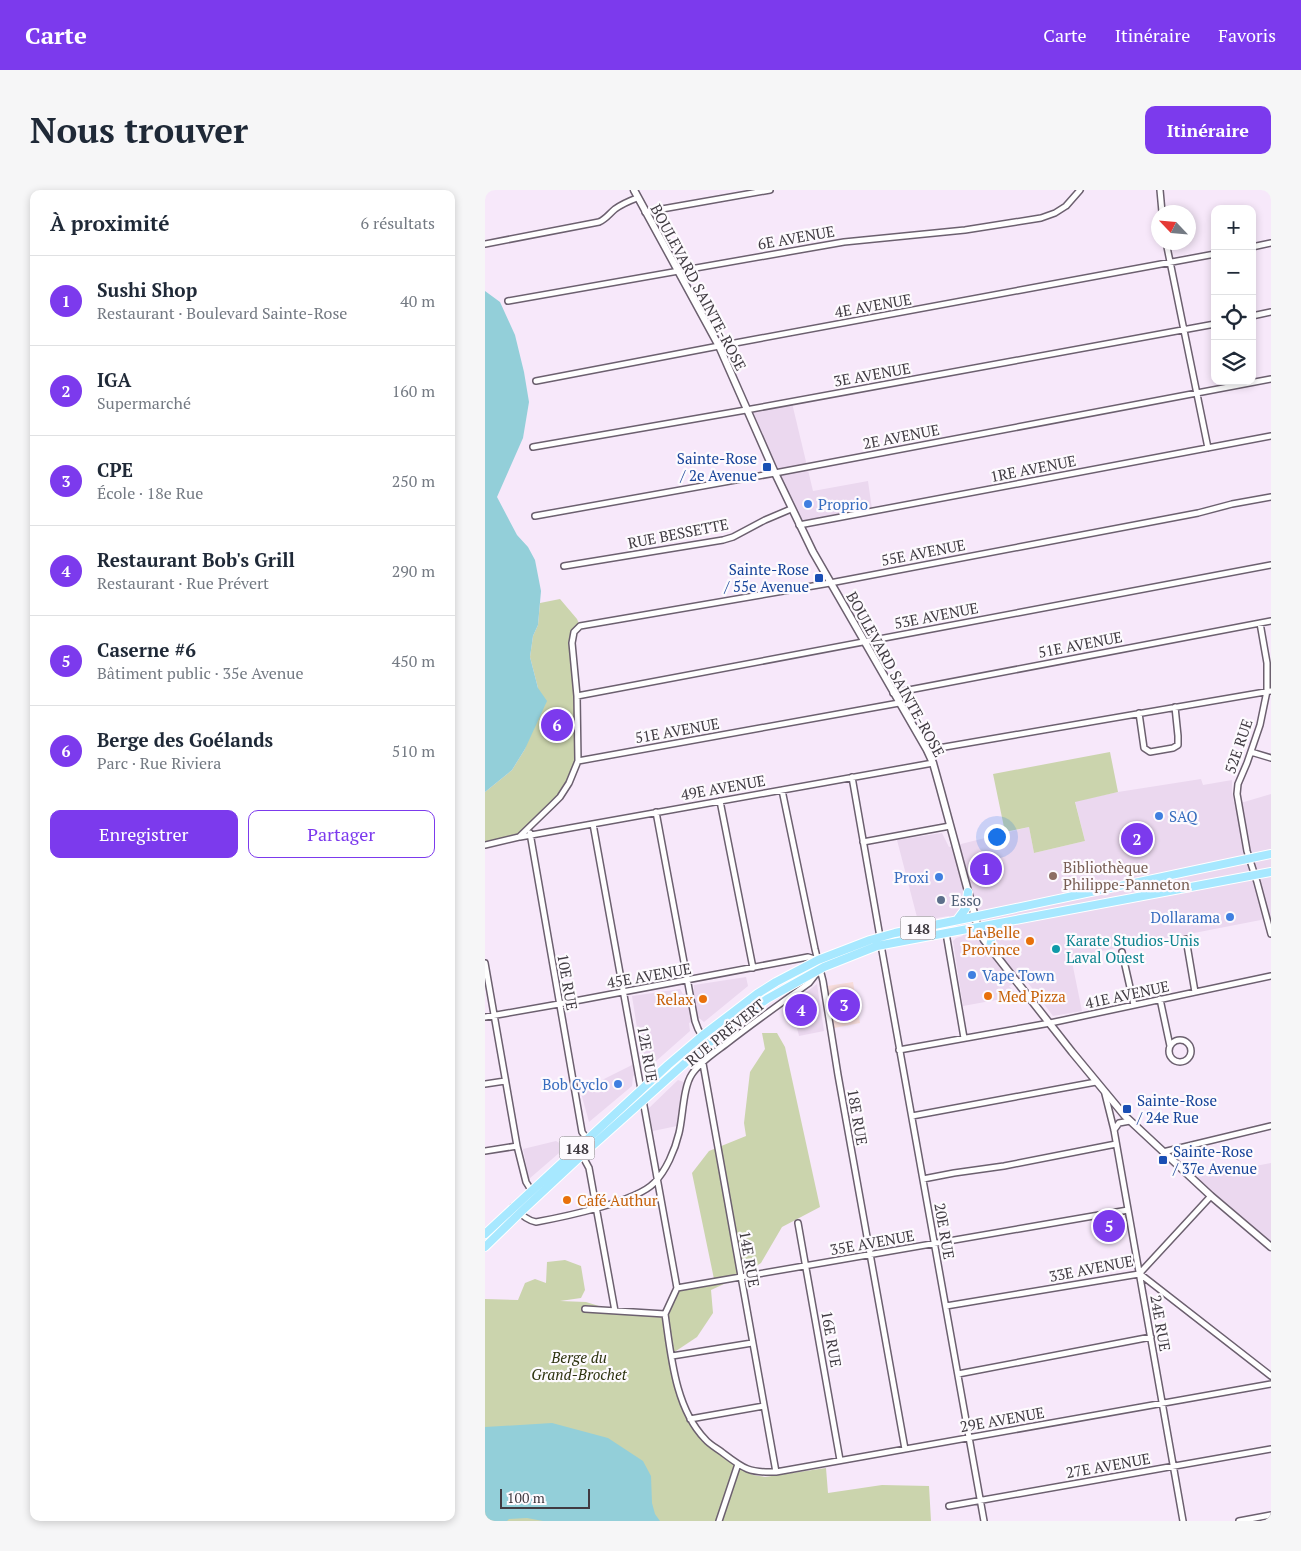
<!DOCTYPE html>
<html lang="fr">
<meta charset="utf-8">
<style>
body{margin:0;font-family:"PT Serif",serif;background:#f6f6f7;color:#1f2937}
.controls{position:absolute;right:15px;top:15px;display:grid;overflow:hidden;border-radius:10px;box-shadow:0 2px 8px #0003}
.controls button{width:45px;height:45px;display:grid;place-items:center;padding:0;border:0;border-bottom:1px solid #e0e1e3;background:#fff;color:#1f2937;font:25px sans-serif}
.compass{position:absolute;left:666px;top:15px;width:45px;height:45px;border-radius:50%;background:#fff;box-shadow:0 2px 8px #0003;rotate:296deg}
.scale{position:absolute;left:15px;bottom:12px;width:90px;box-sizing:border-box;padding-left:5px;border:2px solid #403b42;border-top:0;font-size:14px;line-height:18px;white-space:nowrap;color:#403b42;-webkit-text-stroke:4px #fdfafe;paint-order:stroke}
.you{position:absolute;left:511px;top:646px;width:18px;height:18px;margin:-12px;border:4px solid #fff;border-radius:50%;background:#1a73e8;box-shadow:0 0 0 8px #1a73e833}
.badge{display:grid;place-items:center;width:32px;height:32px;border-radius:50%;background:#7c3aed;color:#fff;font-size:16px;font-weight:700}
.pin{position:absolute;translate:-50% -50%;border:2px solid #fff;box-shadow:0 1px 5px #0006}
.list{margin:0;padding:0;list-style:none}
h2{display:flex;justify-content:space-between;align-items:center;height:65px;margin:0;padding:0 20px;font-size:21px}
h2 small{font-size:16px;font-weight:400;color:#747a83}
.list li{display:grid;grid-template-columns:32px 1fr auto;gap:15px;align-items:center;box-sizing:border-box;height:90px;padding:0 20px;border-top:1px solid #e0e1e3}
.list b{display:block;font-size:19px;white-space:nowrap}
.list p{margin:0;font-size:16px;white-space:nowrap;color:#747a83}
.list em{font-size:16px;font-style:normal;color:#747a83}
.actions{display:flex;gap:10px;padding:15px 20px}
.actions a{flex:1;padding:11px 0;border:1px solid #7c3aed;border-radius:10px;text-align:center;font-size:18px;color:#7c3aed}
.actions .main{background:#7c3aed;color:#fff}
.icon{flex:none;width:28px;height:28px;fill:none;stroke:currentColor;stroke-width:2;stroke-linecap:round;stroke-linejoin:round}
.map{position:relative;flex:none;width:786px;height:1331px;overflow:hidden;border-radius:10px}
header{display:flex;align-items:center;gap:30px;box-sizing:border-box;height:70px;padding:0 25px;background:#7c3aed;color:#fff}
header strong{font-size:24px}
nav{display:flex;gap:28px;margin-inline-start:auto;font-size:18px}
.intro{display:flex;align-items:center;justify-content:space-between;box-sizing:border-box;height:120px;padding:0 30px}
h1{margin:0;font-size:35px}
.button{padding:12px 22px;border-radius:10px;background:#7c3aed;color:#fff;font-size:18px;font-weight:700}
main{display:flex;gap:30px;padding:0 30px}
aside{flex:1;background:#fff;border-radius:10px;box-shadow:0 2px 8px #0003}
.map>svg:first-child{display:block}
.built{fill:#ebd8ef}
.education{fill:#f8dddb}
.green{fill:#cbd4ad}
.water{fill:#93cfd9}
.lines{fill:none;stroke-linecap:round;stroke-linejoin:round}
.minor-casing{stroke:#6c606f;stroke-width:8}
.tertiary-casing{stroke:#6c606f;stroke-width:9}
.primary-casing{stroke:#fff;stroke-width:10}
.minor{stroke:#fff;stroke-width:5}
.tertiary{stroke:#fff;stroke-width:6}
.primary{stroke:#a7e8ff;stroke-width:8}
.transit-dot{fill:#1a4fb4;stroke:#fdfafe;stroke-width:2}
.shop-dot{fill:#3f7fe0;stroke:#fdfafe;stroke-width:2}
.education-dot{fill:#8d6e63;stroke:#fdfafe;stroke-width:2}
.service-dot{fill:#5c6f8a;stroke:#fdfafe;stroke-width:2}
.food-dot{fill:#e8710a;stroke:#fdfafe;stroke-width:2}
.culture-dot{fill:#0f9aa8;stroke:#fdfafe;stroke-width:2}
.labels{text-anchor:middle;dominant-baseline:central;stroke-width:4.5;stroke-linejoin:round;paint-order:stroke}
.shield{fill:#fdfafe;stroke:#79747a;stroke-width:1}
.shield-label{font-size:14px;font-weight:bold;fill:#403b42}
.street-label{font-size:15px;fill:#403b42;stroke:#fdfafe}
.transit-label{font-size:15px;fill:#164399;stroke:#fdfafe;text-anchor:end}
.shop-label{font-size:15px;fill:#366cbe;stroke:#fdfafe;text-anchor:start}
.education-label{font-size:15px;fill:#785e54;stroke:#fdfafe;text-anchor:start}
.service-label{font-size:15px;fill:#4e5e75;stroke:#fdfafe;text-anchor:start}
.food-label{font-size:15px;fill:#c56008;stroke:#fdfafe;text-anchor:end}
.culture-label{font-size:15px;fill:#0d838f;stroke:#fdfafe;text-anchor:start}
.park-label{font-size:15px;font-style:italic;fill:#2c320e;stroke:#fdfafe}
</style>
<header>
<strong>Carte</strong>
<nav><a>Carte</a><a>Itinéraire</a><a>Favoris</a></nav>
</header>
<div class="intro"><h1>Nous trouver</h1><a class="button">Itinéraire</a></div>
<main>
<aside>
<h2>À proximité<small>6 résultats</small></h2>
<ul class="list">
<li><span class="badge">1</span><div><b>Sushi Shop</b><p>Restaurant · Boulevard Sainte-Rose</p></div><em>40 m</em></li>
<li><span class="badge">2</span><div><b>IGA</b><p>Supermarché</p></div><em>160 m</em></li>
<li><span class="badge">3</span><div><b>CPE</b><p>École · 18e Rue</p></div><em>250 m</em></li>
<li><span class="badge">4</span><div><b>Restaurant Bob's Grill</b><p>Restaurant · Rue Prévert</p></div><em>290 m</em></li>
<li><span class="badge">5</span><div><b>Caserne #6</b><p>Bâtiment public · 35e Avenue</p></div><em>450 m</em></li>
<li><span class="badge">6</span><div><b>Berge des Goélands</b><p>Parc · Rue Riviera</p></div><em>510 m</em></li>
</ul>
<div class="actions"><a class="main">Enregistrer</a><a>Partager</a></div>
</aside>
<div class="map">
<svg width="786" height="1331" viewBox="0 0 786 1331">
<rect width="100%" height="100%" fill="#f7e8fa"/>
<path class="built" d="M307,213L328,301L383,291L387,319L316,332L263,221Z
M716,589L718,595L747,590V602L749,613L759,612L786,604V728L586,767L597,821L568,826L540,789L524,796L533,806L478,816L468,751L471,748L478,746L464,726L433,731L412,650L457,643L464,657L544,637L549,663L600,651L590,611L633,602Z
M261,787L263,796L219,832L214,828L204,833L205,841L161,880L157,879L148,886L147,896L104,932L96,903L119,889L157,870L147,806L195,799L198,804L209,802V795Z
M332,794L339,841L314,846L306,814Z
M193,890L199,892L192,936L168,941L163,919Z
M71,951L81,957L44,989L38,959Z
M786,973V1057L707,988Z"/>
<path class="education" d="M368,792L375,833L349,838L342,796Z"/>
<path class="green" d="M75,409L92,429L95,436L89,442L93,571L75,607L34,647L0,655V602L27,580L40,559L53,498L45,467L48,446L53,435L55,413Z
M625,562L633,602L590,612L600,651L549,663L544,637L520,642L508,584Z
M277,843H292L300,857L335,1017L297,1037L276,1073L262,1082L229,1089L207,983L224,961L261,946L259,933L265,882L280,859Z
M80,1070L96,1076L100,1100L96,1108L75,1111L101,1112L130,1121L180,1124L193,1100L254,1087L226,1100L228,1123L212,1147L188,1163L191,1187L198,1215L221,1250L256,1278L268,1285L280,1287L341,1278L343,1303L397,1295L444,1296L446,1331H0V1109L33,1110L40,1093L50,1089L61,1093L62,1072Z"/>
<path class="water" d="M0,101L15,112L30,145L39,182L44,212L38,248L12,307L32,345L43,357L50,370L56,401L53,435L48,446L45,467L53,498L62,511L40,559L27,580L0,602Z
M67,1233L123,1248L158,1271L166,1286L167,1313L170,1324L175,1331H58L42,1328L24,1329L22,1331H0V1237Z"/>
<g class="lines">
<defs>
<path id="minor" d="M675,0L677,22
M160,22L285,0
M681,52L723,258
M0,54L114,32C121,29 124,24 130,19C137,14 144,11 152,8
M767,57L786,53
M23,111L359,52L480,40L556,28L570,23L581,16L595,0
M767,126L786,122
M51,191L234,156L730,64
M48,257L261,220L730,134
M50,326L290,283L786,189
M314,335L786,246
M79,376L238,350L248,347L280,330L306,319
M775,433L782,473V501L775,535L762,573L753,594L752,604L762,661L772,692L786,744
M408,503L786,431
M92,506L786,375
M654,523L659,558L665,562L688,558L693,555V546L690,517
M442,560L786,501
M766,562L786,568
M93,571L414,513
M367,587L395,747
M297,600L330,759L338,791L353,885L420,1259
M235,611L268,778
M171,622L210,831L213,839L217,846
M108,634L192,1098
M45,643L97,942L102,949
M35,647L448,573
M378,652L465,636
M0,655L34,647L67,615L75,607L84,593L93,571L92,506L87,453L89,442L95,436L345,393L713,323L747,314L786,307
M461,743L479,848
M701,749L710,802
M396,755L499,1331
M637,762L649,815
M0,773L32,956L41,992L46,1000
M675,809L685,856
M0,827L74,814L323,767L333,770
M684 861a11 11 0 1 1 22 0a11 11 0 1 1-22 0Z
M414,860L565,833L786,786
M213,862L217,868L291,1282
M0,894L20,891
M620,904L629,940L698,1331
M427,926L611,892
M629,940L634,933L645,931
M0,961L32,956
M678,962L786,936
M97,965L104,978L130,1121
M438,989L469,983L519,976L631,954
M28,1017C34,1023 43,1031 51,1032C78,1027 151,1012 169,993C181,981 190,960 194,943C198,927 198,897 207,884C215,872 229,863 241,854C268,833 296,813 324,793L331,784
M313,1033L355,1270
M655,1084L786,1186
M192,1098L643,1020
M461,1116L654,1084L726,1006
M100,1119L180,1124
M180,1124C186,1165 190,1218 220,1249C225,1255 233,1259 238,1263C259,1279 264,1283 291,1282L786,1194
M180,1124L192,1098
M187,1166L267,1153
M473,1184L666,1147
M205,1229L279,1216
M464,1316L786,1259
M234,1331L253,1274
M754,1331L786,1325"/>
<path id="tertiary" d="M149,0L234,156L290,283L328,362L442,560L448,573L455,598L493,738L499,750L587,862L640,926L726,1006L786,1057"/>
<path id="primary" d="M472,730L481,718L483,702
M505,758L507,744L516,734
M0,1044L183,875L217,846L272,804L291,792L333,770L385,750L410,743L498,725L786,664
M0,1057L37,1021L97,965L208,866L249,833L282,809L339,777L392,756L786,682"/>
</defs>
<use href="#minor" class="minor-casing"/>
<use href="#tertiary" class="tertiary-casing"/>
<use href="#primary" class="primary-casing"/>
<use href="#minor" class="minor"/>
<use href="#tertiary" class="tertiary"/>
<use href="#primary" class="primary"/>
</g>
<g class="transit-dot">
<rect x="277" y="272" width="10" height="10" rx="2.5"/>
<rect x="329" y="383" width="10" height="10" rx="2.5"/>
<rect x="637" y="914" width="10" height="10" rx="2.5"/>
<rect x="673" y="965" width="10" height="10" rx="2.5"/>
</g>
<g class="shop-dot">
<circle cx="323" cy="314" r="5"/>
<circle cx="674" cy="626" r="5"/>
<circle cx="454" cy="687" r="5"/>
<circle cx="745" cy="727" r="5"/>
<circle cx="487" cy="785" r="5"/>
<circle cx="133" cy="894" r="5"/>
</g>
<circle class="education-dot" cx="568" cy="686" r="5"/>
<circle class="service-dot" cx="456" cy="710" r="5"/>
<g class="food-dot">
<circle cx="545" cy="751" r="5"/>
<circle cx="503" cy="806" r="5"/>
<circle cx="218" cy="809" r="5"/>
<circle cx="82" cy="1010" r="5"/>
</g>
<circle class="culture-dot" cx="571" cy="759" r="5"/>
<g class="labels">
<g class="shield">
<rect x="415.5" y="726.5" width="35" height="23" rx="4"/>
<rect x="74.5" y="946.5" width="35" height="23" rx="4"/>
</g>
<g class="shield-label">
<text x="433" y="738">148</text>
<text x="92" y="958">148</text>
</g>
<g class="street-label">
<text transform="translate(311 47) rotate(-10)">6E AVENUE</text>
<text transform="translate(214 97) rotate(62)">BOULEVARD SAINTE-ROSE</text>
<text transform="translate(388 115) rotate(-10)">4E AVENUE</text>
<text transform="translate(387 184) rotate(-10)">3E AVENUE</text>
<text transform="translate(416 246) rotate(-11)">2E AVENUE</text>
<text transform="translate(548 278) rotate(-11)">1RE AVENUE</text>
<text transform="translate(193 343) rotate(-11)">RUE BESSETTE</text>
<text transform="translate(438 362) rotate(-11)">55E AVENUE</text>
<text transform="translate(451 425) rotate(-11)">53E AVENUE</text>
<text transform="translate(595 454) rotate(-11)">51E AVENUE</text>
<text transform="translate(411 484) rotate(61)">BOULEVARD SAINTE-ROSE</text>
<text transform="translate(192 540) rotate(-10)">51E AVENUE</text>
<text transform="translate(753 556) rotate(-71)">52E RUE</text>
<text transform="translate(238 597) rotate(-10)">49E AVENUE</text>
<text transform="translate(164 785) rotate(-10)">45E AVENUE</text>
<text transform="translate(83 792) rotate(80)">10E RUE</text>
<text transform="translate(642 804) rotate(-12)">41E AVENUE</text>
<text transform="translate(240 842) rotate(-39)">RUE PRÉVERT</text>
<text transform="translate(163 864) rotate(80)">12E RUE</text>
<text transform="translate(373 927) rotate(80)">18E RUE</text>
<text transform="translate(460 1041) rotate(80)">20E RUE</text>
<text transform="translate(387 1052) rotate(-10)">35E AVENUE</text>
<text transform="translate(265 1069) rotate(80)">14E RUE</text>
<text transform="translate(606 1078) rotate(-11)">33E AVENUE</text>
<text transform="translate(676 1133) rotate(80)">24E RUE</text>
<text transform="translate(347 1149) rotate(80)">16E RUE</text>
<text transform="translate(517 1229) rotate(-10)">29E AVENUE</text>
<text transform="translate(623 1275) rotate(-10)">27E AVENUE</text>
</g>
<g class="transit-label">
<text x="272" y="268">Sainte-Rose<tspan x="272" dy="17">/ 2e Avenue</tspan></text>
<text x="324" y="379">Sainte-Rose<tspan x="324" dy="17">/ 55e Avenue</tspan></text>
<text x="652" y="910" text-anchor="start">Sainte-Rose<tspan x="652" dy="17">/ 24e Rue</tspan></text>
<text x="688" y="961" text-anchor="start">Sainte-Rose<tspan x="688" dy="17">/ 37e Avenue</tspan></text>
</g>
<g class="shop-label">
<text x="333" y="314">Proprio</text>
<text x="684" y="626">SAQ</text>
<text x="444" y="687" text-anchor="end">Proxi</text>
<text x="735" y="727" text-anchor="end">Dollarama</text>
<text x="497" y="785">Vape Town</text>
<text x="123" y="894" text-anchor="end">Bob Cyclo</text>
</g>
<g class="education-label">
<text x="578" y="677">Bibliothèque<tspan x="578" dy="17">Philippe-Panneton</tspan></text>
</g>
<g class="service-label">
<text x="466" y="710">Esso</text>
</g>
<g class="food-label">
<text x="535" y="742">La Belle<tspan x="535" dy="17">Province</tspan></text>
<text x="513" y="806" text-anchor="start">Med Pizza</text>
<text x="208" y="809">Relax</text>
<text x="92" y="1010" text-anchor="start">Café Authur</text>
</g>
<g class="culture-label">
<text x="581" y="750">Karate Studios-Unis<tspan x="581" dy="17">Laval Ouest</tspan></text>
</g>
<g class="park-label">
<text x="94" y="1167">Berge du<tspan x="94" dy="17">Grand-Brochet</tspan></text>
</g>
</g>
</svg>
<div class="controls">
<button>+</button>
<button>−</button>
<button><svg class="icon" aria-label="locate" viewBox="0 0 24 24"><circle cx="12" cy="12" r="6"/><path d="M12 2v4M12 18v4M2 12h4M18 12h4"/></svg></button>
<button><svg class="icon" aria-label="layers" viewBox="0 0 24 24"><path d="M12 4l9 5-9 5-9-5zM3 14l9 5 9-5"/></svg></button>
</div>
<svg class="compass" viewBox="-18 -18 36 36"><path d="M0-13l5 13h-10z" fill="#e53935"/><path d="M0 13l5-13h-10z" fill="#747a83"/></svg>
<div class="scale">100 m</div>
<div class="you"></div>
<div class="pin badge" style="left:501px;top:679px">1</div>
<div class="pin badge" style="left:652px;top:649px">2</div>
<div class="pin badge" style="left:359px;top:815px">3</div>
<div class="pin badge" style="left:316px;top:820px">4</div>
<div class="pin badge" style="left:624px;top:1036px">5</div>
<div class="pin badge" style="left:72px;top:535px">6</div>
</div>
</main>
